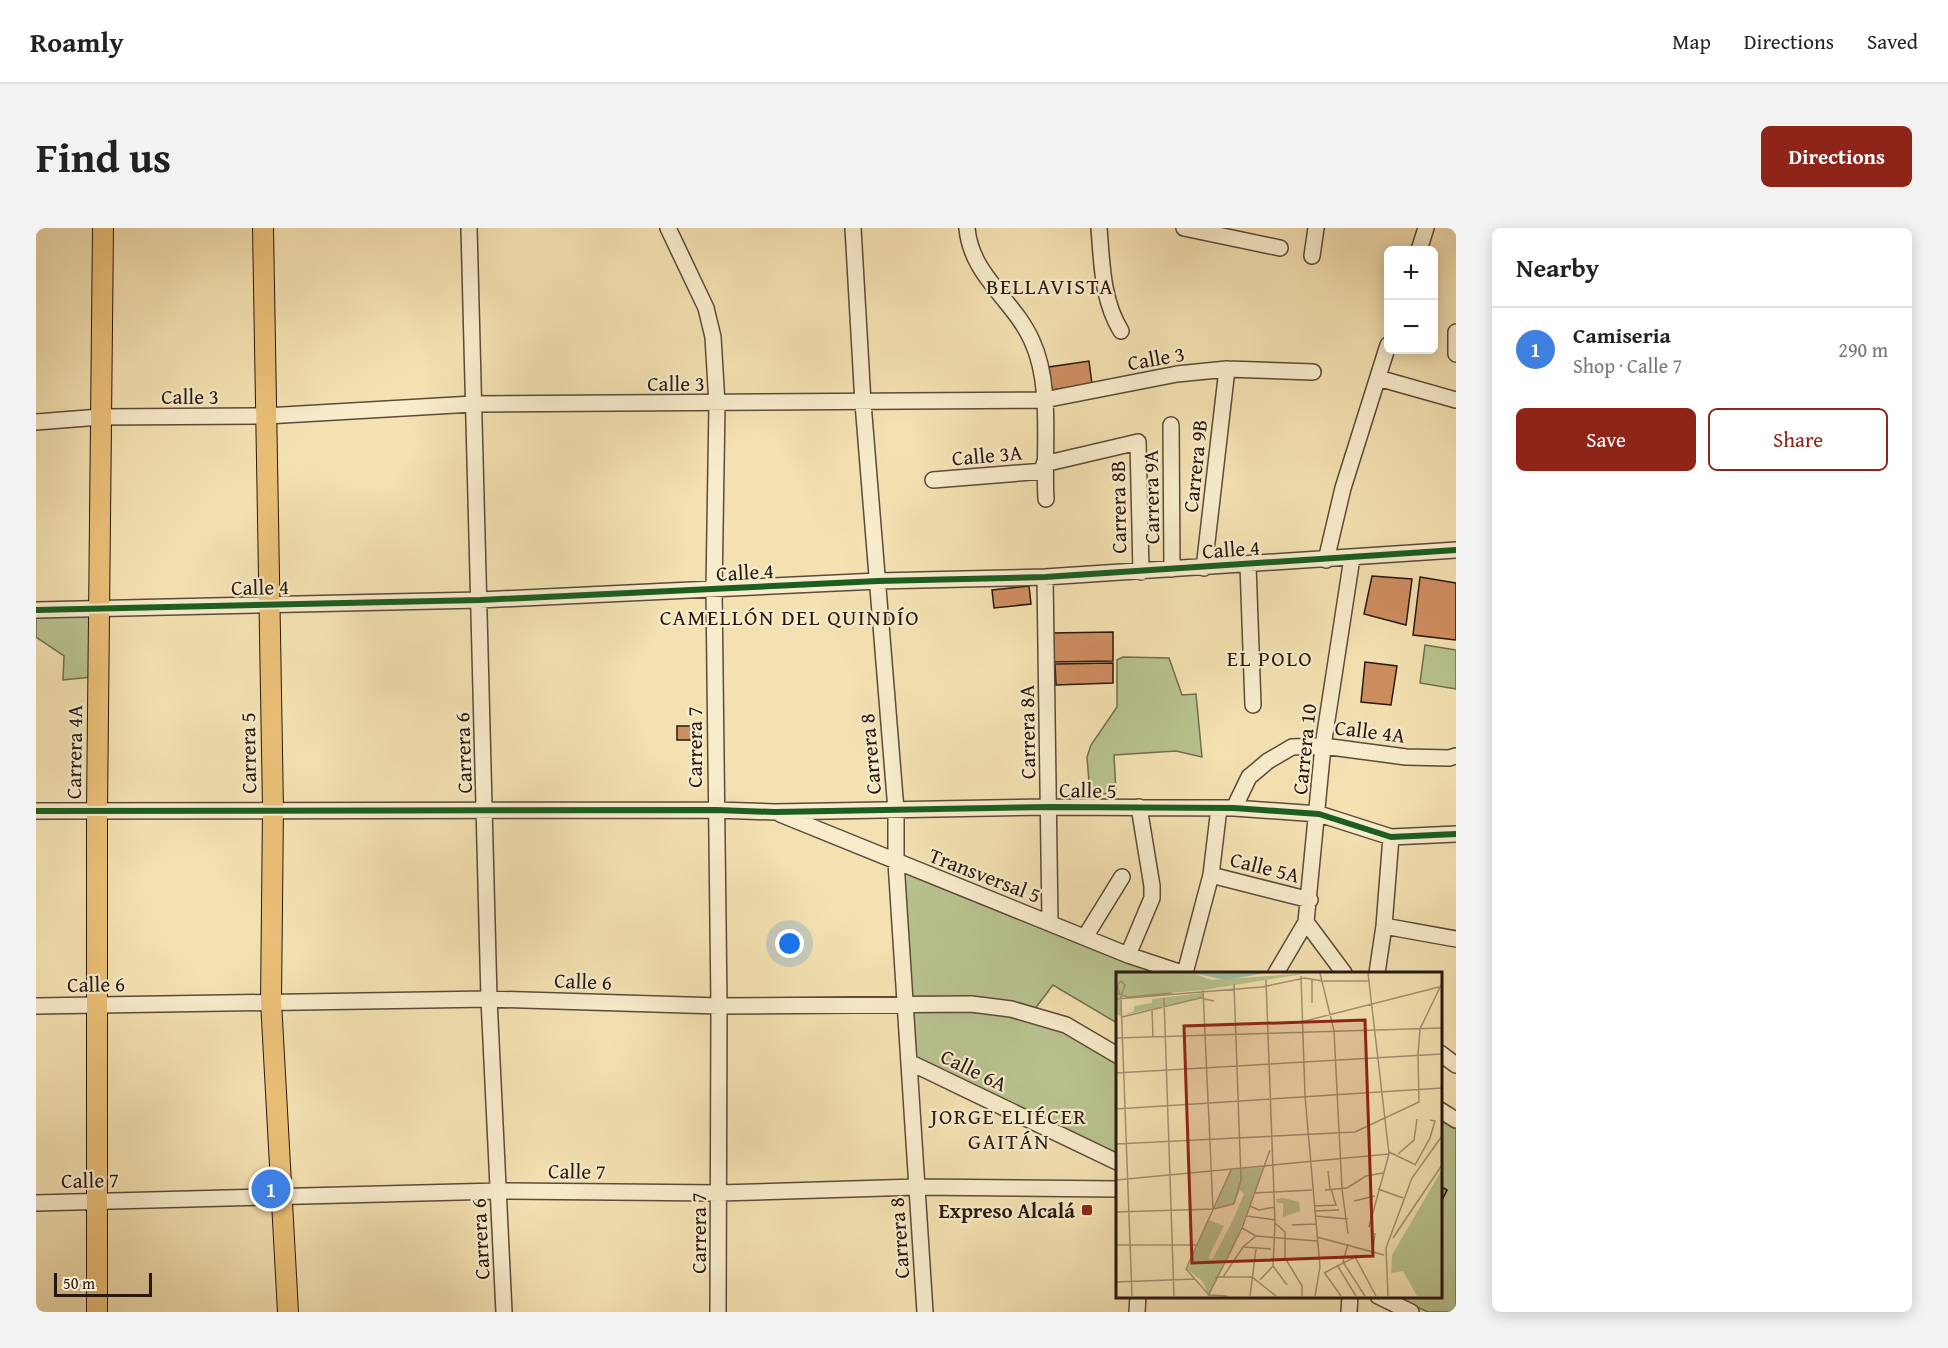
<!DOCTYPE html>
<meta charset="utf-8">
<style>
body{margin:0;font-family:"Gentium Book Plus",serif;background:#f2f2f2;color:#222}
.controls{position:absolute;right:18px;top:18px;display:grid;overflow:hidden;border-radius:9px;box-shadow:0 3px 15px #0003}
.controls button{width:54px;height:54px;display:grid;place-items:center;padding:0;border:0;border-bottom:2px solid #e0e0e0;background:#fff;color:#222;font:30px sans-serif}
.scale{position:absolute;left:18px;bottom:15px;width:98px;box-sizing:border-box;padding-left:6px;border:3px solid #291812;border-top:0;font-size:16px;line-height:21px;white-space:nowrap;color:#291812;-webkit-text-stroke:4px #f8eccc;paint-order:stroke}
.you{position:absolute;left:754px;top:716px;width:21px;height:21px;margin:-15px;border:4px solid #fff;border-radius:50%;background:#1a73e8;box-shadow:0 0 0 9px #1a73e833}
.badge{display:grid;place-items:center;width:39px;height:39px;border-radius:50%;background:#8f2418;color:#fff;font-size:20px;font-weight:700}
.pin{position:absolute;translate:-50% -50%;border:3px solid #fff;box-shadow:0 2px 6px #0006}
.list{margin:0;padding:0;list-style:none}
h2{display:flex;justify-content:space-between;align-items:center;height:78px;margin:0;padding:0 24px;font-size:26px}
h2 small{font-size:20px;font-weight:400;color:#767676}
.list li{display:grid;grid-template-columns:39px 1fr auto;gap:18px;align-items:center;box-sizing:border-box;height:84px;padding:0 24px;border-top:2px solid #e0e0e0}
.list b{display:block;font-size:22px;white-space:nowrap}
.list p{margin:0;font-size:20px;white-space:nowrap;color:#767676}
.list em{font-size:20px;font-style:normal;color:#767676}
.actions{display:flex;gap:12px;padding:18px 24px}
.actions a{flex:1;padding:14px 0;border:2px solid #8f2418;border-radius:9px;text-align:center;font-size:21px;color:#8f2418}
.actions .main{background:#8f2418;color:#fff}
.map{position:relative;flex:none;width:1420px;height:1084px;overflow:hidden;border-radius:9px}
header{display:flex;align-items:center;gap:36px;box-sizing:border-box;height:84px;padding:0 30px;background:#fff;border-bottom:2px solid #e0e0e0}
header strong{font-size:28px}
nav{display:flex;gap:33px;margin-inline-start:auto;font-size:21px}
.intro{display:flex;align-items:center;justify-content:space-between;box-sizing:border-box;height:144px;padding:0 36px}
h1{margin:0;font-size:42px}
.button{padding:15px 27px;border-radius:9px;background:#8f2418;color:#fff;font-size:21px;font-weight:700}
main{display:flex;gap:36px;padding:0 36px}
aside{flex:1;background:#fff;border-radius:9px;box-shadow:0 3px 15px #0003}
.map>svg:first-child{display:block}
.green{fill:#b8c38f;stroke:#706e50;stroke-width:1.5}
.building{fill:#ce8e60;stroke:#291812;stroke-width:1.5}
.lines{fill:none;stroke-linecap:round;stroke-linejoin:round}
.minor-casing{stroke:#5c4a3a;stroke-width:18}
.major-casing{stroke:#291812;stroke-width:22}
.minor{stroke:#f8eccc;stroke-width:15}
.major{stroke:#eac078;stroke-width:20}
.cycleway-casing{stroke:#f8eccc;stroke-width:10}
.cycleway{stroke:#1b5e20;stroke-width:6}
.poi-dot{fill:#8f2418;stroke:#f8eccc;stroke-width:2}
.labels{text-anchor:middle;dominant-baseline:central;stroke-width:4.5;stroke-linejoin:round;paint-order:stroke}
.street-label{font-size:21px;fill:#291812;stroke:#f8eccc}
.poi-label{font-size:21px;font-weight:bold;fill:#291812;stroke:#f8eccc;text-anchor:end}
.neighbourhood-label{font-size:22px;letter-spacing:1.5px;fill:#291812;stroke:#f8eccc}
.inset-road{fill:none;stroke:#a39171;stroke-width:1.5}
.view{fill:#8f2418;fill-opacity:0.15;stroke:#8f2418;stroke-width:3}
.inset-edge{fill:none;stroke:#291812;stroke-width:3}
</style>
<header>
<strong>Roamly</strong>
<nav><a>Map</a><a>Directions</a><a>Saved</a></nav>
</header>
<div class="intro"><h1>Find us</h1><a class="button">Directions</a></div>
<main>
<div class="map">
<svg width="1420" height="1084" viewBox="0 0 1420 1084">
<rect width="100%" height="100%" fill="#f4e1b1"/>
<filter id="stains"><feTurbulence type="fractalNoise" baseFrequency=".00333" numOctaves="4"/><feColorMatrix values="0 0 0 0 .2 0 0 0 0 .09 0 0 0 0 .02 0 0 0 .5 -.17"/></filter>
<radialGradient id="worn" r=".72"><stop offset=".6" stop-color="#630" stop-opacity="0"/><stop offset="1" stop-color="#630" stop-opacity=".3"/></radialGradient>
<path class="green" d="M60,384L56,449L27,452L28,428L0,409V385Z
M1389,417L1420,422V461L1384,455Z
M1087,429L1133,430L1146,467L1160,466L1166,529L1140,523L1078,527L1080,565L1054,567L1051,529L1055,517L1081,479V432Z
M865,636L1146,745H1081V795L1017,757L995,786L1081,827V934L875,835Z
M1404,882L1420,892V1084H1392L1357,1068H1404V976L1411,962L1404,958Z"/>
<path class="building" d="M1053,133L1056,156L1016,162L1013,139Z
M1336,348L1376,351L1370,397L1328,386Z
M1384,349L1420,355V412L1377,407Z
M993,358L995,376L958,380L956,362Z
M1077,404V433L1015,434V405Z
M1329,434L1361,438L1355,477L1325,474Z
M1077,435V455L1020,457L1019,436Z
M641,498H664V512H641Z
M1404,958L1411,962L1404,976Z"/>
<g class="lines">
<defs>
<path id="minor" d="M433,0L453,771L468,1084
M632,0L670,80L677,109L681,176L678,362L683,778L682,1084
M817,0L827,175L860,582V634L889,1084
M931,0C935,48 978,72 996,113C1017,158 1007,222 1010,271
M1063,0C1066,36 1066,72 1085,103
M1148,0L1244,20
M1383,22L1390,0
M1276,28L1280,0
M1420,104V126
M1342,150L1420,172
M0,194L64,189L230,188L437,176L1008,172L1141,146L1191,141L1277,144
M1135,197L1136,341
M1008,236L1102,214L1105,344
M897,252L1008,243
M1290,332L1307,260L1352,117
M1212,337L1217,477
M1168,340L1191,141
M1009,349L1014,695
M0,382L444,372L842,353L1009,349L1420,322
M1198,580L1213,549L1232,533L1256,519L1287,518L1370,529L1413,530L1420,528
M0,583L680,582L739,584L1013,579L1198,580L1283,586L1355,609L1420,606
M744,586L1092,727L1146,745
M1175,647L1274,672
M1270,694L1308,745
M1348,698L1420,711
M1049,709L1086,649
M1092,727L1116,670V658L1103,579
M1149,745L1175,647L1183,580
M1240,745L1270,694L1287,518L1316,330
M1341,745L1348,698L1355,609
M0,778L453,771L683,778L935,776L975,781L1030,797L1081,827
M1404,825L1420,837
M875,835L1081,934
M1404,882L1420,892
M0,975L463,963L683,965L881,959L1081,961
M1342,1068L1375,1084
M1101,1084L1102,1068
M1313,1084L1314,1068"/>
<path id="major" d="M227,0L237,581L235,773L252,1084
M61,1084V583L67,0"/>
</defs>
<use href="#minor" class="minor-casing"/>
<use href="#major" class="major-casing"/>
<use href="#minor" class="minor"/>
<use href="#major" class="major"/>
<defs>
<path id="cycleway" d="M0,382L444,372L842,353L1009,349L1420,322
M0,583L680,582L739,584L1013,579L1198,580L1283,586L1355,609L1420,606"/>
</defs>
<use href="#cycleway" class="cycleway-casing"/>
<use href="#cycleway" class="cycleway"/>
</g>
<rect class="poi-dot" x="1045" y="976" width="12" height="12" rx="3"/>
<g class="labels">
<g class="street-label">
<text transform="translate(1120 130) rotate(-10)">Calle 3</text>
<text x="640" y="155">Calle 3</text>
<text x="154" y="168">Calle 3</text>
<text transform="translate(951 227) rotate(-5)">Calle 3A</text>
<text transform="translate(1159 238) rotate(-84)">Carrera 9B</text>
<text transform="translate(1115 269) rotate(-91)">Carrera 9A</text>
<text transform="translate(1082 279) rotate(-91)">Carrera 8B</text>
<text transform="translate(1195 321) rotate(-4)">Calle 4</text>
<text transform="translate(709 344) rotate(-3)">Calle 4</text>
<text transform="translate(224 359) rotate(-1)">Calle 4</text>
<text transform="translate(1334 503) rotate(7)">Calle 4A</text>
<text transform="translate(991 504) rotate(-91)">Carrera 8A</text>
<text transform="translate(658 519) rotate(-90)">Carrera 7</text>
<text transform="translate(1268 521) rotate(-84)">Carrera 10</text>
<text transform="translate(38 524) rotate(-89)">Carrera 4A</text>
<text transform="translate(212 525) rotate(-91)">Carrera 5</text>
<text transform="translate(427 525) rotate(-92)">Carrera 6</text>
<text transform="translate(834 526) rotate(-95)">Carrera 8</text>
<text transform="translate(1052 562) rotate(1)">Calle 5</text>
<text transform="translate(1229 639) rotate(14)">Calle 5A</text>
<text transform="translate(949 647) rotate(21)">Transversal 5</text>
<text transform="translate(547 753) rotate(2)">Calle 6</text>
<text transform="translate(60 756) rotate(-1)">Calle 6</text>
<text transform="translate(938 842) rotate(26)">Calle 6A</text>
<text transform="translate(541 943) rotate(1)">Calle 7</text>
<text transform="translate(54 952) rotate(-1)">Calle 7</text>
<text transform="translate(662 1005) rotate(-90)">Carrera 7</text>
<text transform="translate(863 1010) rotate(-94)">Carrera 8</text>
<text transform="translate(444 1011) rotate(-93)">Carrera 6</text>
</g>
<g class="poi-label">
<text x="1039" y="982">Expreso Alcalá</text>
</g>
<g class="neighbourhood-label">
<text x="1014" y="58">BELLAVISTA</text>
<text x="754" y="389">CAMELLÓN DEL QUINDÍO</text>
<text x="1234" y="430">EL POLO</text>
<text x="973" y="888">JORGE ELIÉCER<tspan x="973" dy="25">GAITÁN</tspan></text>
</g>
</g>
<g transform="translate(1080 744)">
<rect width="326" height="326" fill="#f4e1b1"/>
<path d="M0,1H77L95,8L194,1L87,18L6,25V45L0,42ZM87,21V26L7,43L18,39V34L36,31V27ZM148,195L118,274L93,323L86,309L71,297L93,248L108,254L92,286L96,288L117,248L128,222L124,218L118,232L98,237L115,198ZM325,199V324H301L287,299L275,301L276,283ZM167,226L183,230L184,239L167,245V231H161L160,227Z" fill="#b8c38f"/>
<path d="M77,1H149L110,8Z" fill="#9dbea6"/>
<path class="inset-road" d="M204,1L218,59L226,217L232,262M252,1L273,182L253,255M185,4L189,124L204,295L199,324M196,7V31M5,9L9,13L5,25L1,13ZM207,9H253M87,18L97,237M0,21L12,25L56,21M48,26L58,324M0,27L146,15L189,6L206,9M5,28L16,324M36,37L37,65M6,45L84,26L98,29M185,50L323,15M0,66L326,56M302,83L304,57L326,11M0,101L326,82M0,137L326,116M0,172L239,160L303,130L302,83M273,180L300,193M282,182L298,168L301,147M299,193L314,166L319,149L314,148M212,199L214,217M0,208L273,182M262,217L287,226M209,218L231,216L250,204L267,201M139,221L196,218M238,229L259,224M134,234L143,238L159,235M198,234L220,233L215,217M198,239L223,238M0,240L98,237L118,232L125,208L118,12M131,244L159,248M199,244L232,247M159,251L169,260V286L186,314V324M176,253L200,252M126,256L140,264L201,269M201,265L268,283M277,266L326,193M232,272L227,290L249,324M0,273H80M128,275L155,277M257,279L259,261M221,293L240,324M157,294L171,313M208,300L225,324M208,301L239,285L260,324M99,305H136L160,324M107,305L127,275L140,264M144,308L157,294L159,251L150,8M0,310L79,307M93,323L70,297L115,198M93,323L111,324M92,324L126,256L154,178M134,324L140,277M272,324L270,276L296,206L326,164"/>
<path class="view" d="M249,48L257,284L76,291L68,54Z"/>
<rect width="326" height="326" class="inset-edge"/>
</g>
<rect width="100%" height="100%" filter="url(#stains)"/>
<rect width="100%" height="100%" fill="url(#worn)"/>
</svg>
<div class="controls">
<button>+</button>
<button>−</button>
</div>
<div class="scale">50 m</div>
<div class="you"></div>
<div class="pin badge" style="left:235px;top:961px;background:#3f7fe0">1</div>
</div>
<aside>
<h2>Nearby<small></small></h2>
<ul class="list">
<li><span class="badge" style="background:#3f7fe0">1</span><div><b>Camiseria</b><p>Shop · Calle 7</p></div><em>290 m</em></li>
</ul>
<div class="actions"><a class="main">Save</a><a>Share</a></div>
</aside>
</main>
